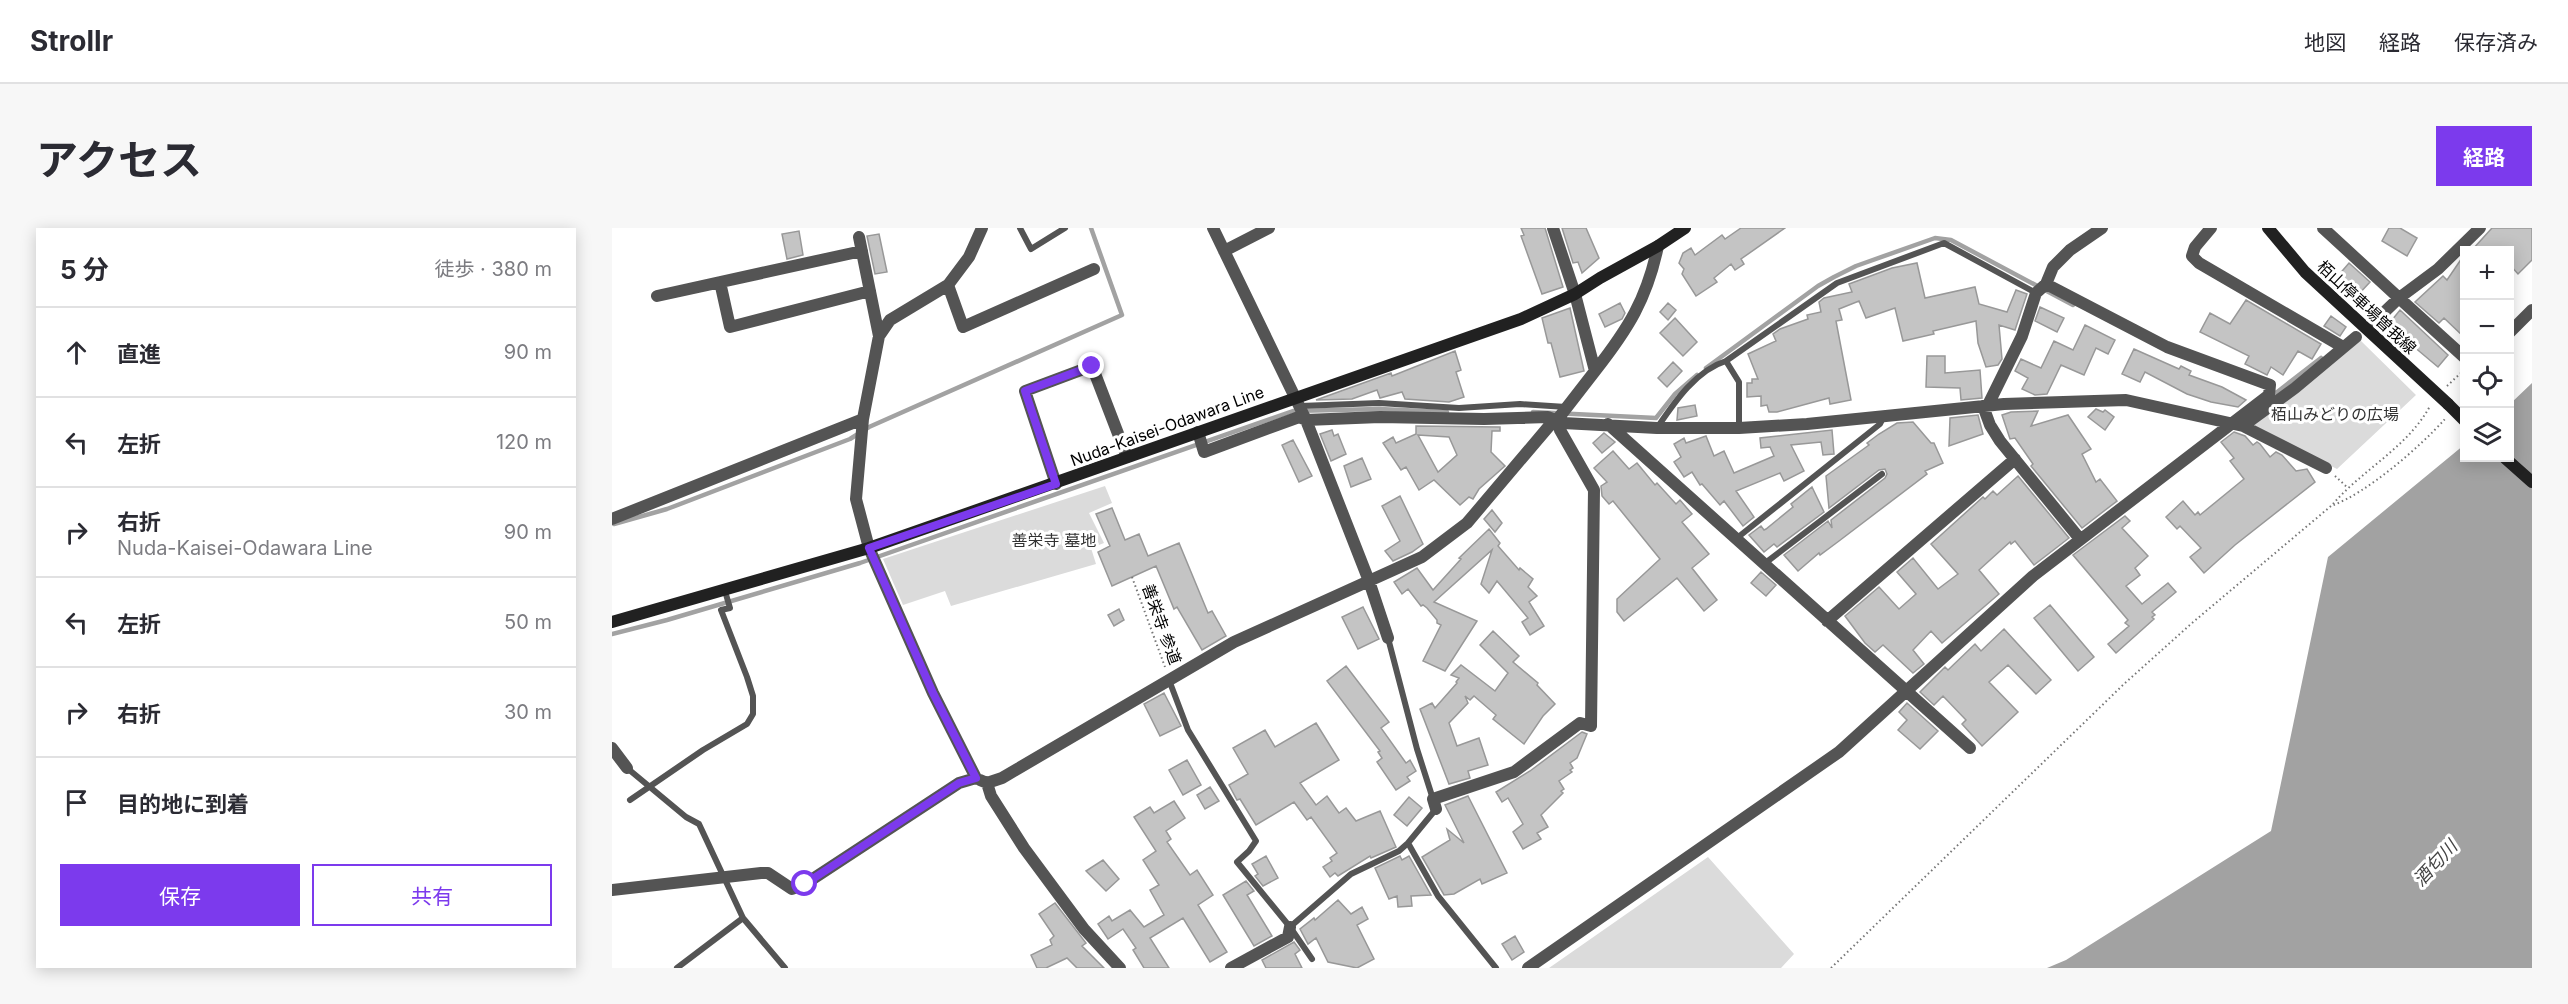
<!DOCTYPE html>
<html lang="ja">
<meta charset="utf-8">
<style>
body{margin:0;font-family:Inter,"Noto Sans JP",sans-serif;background:#f7f7f7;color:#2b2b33}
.controls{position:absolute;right:18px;top:18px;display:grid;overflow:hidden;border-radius:0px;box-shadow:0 3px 15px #0003}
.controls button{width:54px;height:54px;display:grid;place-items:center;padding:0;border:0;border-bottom:2px solid #e1e1e2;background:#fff;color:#2b2b33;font:30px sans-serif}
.stop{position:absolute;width:18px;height:18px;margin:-14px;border:4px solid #7c3aed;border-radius:50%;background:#fff}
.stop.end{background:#7c3aed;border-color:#fff;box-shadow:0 2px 6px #0008}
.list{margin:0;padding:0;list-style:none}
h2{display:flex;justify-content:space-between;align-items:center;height:78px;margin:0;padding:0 24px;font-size:26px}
h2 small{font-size:20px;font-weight:400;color:#7c7c81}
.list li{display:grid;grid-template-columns:39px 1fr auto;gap:18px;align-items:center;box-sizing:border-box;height:90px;padding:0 24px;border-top:2px solid #e1e1e2}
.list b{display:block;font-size:22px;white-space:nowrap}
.list p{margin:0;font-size:20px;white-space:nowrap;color:#7c7c81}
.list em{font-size:20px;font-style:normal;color:#7c7c81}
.actions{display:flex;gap:12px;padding:18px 24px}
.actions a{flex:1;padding:14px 0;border:2px solid #7c3aed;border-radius:0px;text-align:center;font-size:21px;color:#7c3aed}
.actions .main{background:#7c3aed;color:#fff}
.icon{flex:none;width:33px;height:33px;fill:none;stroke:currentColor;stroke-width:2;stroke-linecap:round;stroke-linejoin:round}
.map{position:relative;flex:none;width:1920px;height:740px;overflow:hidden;border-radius:0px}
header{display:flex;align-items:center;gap:36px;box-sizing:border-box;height:84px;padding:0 30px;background:#fff;border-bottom:2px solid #e1e1e2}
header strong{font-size:28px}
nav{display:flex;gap:33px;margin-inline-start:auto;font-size:21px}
.intro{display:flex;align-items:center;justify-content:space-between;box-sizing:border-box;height:144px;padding:0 36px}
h1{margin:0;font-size:42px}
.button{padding:15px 27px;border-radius:0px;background:#7c3aed;color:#fff;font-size:21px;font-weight:700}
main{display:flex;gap:36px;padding:0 36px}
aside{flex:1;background:#fff;border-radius:0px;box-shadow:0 3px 15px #0003}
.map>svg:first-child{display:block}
.green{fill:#dbdbdb}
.water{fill:#a2a2a2}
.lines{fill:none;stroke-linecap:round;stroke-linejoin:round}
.stream{stroke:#a2a2a2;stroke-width:4.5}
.building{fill:#c4c4c4;stroke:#989898;stroke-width:1.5;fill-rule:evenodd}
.path{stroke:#767676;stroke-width:2;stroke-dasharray:1.5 3;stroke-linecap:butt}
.lane{stroke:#545454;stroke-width:6}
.street{stroke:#545454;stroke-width:12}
.secondary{stroke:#212121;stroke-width:12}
.secondary-bridge{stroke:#212121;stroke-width:12}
.route{stroke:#7c3aed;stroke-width:8}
.labels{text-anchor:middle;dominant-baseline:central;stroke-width:6;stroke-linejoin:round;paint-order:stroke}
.street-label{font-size:16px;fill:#000;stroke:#fff}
.park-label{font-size:16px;fill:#323232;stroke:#fff}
.water-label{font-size:18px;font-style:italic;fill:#434343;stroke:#fff}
</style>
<header>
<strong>Strollr</strong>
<nav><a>地図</a><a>経路</a><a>保存済み</a></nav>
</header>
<div class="intro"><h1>アクセス</h1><a class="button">経路</a></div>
<main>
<aside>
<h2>5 分<small>徒歩 · 380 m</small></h2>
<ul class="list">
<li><svg class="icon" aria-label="ahead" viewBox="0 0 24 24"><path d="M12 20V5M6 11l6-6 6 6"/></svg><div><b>直進</b></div><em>90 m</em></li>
<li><svg class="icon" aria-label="left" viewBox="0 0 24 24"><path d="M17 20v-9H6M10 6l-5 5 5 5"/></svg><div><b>左折</b></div><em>120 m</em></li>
<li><svg class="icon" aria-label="right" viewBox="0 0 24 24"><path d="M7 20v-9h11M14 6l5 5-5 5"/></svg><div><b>右折</b><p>Nuda-Kaisei-Odawara Line</p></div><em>90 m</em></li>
<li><svg class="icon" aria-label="left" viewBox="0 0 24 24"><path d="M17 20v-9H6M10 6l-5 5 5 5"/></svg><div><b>左折</b></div><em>50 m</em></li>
<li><svg class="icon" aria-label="right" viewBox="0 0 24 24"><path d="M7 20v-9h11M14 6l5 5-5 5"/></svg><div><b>右折</b></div><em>30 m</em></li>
<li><svg class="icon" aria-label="arrive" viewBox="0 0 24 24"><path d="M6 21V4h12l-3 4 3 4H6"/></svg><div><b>目的地に到着</b></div></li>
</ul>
<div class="actions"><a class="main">保存</a><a>共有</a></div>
</aside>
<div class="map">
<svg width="1920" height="740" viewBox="0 0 1920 740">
<rect width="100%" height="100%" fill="#fff"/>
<path class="green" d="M1748,112L1804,167L1725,241L1640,198Z
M493,258L500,275L477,285L492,315L479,320L484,336L339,378L333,363L291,377L271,331Z
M1096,629L1182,726L1169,740H937Z"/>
<path class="water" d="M1920,155V740H1435L1454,732L1659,603L1716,329L1852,217V230H1898V176Z"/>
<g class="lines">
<path class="stream" d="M1094,140L1206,58L1222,49L1244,38L1323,10L1339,12L1461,77
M1658,163L1664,165L1709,130
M921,184L1044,190L1063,166L1085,147
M2,296L55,281L238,211L257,199L510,87L479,0
M0,406L55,392L248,335L681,183L767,181L835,184"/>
</g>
<path class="building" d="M909,0H933L951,59L930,66L909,8L912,7Z
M950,0H974L987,30L970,45L966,34L961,35Z
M1129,0H1173L1129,31L1132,36L1123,42L1119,36L1102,50L1105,54L1084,68L1070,46L1072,41L1067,35L1071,25L1079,20L1083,27L1110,7L1113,11Z
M1777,0H1788L1805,10L1795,28L1770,13Z
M1880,0H1920V32L1906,46L1898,37V22H1860Z
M187,3L191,27L175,31L170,6Z
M267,6L275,44L263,46L255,8Z
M1852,27V109L1832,90L1827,95L1803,74L1831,48L1835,52Z
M1305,35L1313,70L1363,59L1367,76L1395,84L1404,62L1415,66L1403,102L1387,97L1390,131L1386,137L1374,139L1366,115L1364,93L1321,103L1322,106L1291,113L1283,80L1254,90L1247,73L1227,81L1230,92L1224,93L1239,172L1218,176L1217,170L1165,184H1157L1155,177L1149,178V168L1135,169V155H1140V151H1146L1136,126L1164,113L1161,106L1168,101L1196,91L1195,87L1209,84L1207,74L1212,70L1240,64L1237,56L1280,40Z
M1737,35L1758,54L1745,68L1725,49Z
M1634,72L1709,116L1700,131L1686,123L1671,147L1659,139L1655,147L1633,136L1637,128L1588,104L1598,85L1618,96Z
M1008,75L1013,85L1010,91L993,99L987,86Z
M1056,75L1064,82L1056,92L1048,84Z
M1428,79L1452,90L1445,104L1423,93Z
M958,80L972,143L948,149L939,115H936L930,90Z
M1788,82L1836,127L1826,139L1776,97Z
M1719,88L1734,99L1728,108L1712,98Z
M1063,90L1085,114L1071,128L1048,105Z
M1473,97L1503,112L1496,126L1484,120L1472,147L1449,137L1435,166L1423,167L1410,161L1416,150L1403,143L1409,131L1429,140L1442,113L1461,122Z
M1522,121L1567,141L1569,138L1579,143L1577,147L1610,159L1634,172L1626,179L1599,174L1575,166L1533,144L1528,154L1510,146Z
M843,123L849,142L844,144L852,169L837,174L793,171L790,164L768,170L765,162L740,171L704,172L779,145L780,148Z
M1315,128H1333V145L1368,142L1370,170L1349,172L1348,160L1314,159Z
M1061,134L1070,143L1055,159L1046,150Z
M1083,177L1085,188L1065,192L1066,180Z
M1484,181L1491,184L1493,182L1502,189L1493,202L1476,189Z
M1426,183L1419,198L1456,187L1479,221L1470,226L1484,254L1488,251L1505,273L1470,300L1419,238L1421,236L1403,210L1398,211L1390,187L1399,184Z
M1366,187L1371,206L1337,218L1338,190Z
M1301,194L1319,215H1322L1331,235L1313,243L1315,246L1227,313L1208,327L1207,325L1186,343L1172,327L1216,293L1220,300L1219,292L1273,250L1275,246L1273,241L1267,242L1217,280L1214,248L1257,217L1255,215L1267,206L1285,195Z
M804,198L888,199V203H880L879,224L893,238L867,261L861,271L857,269L848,277L822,252L807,262L794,239L789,242L771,215L781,209L784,215L804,206ZM806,207L837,209L845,227L826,244Z
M720,202L722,208L726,206L734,226L719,233L708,206Z
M1220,202L1222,226L1211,227L1209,214L1179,217L1192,243L1172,253L1168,245L1124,263L1142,289L1131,298L1112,273L1108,277L1090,256L1088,257L1080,244L1072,249L1062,234L1069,229L1062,216L1072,210L1074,215L1094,208L1102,228L1112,223L1122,245L1162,228L1158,219L1149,220L1148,210Z
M1622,204L1633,208L1641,217L1645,214L1648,216L1658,229L1664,224L1670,227L1684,243L1695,241L1703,254L1623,317L1592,345L1578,329L1589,320L1568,298L1565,301L1554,289L1571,273L1583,287L1586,284L1588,287L1632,251L1618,233L1622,230L1609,214Z
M992,205L1003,214L990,225L981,215Z
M681,212L700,248L687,254L670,217Z
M1001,223L1017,241L1025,235L1043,257L1045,255L1064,276L1068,272L1080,286L1070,294L1097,326L1080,340L1105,372L1092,383L1065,350L1012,393L1005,384V371L1048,331L1001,273L997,276L990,268L989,258L995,254L982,240Z
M750,230L759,251L739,259L732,238Z
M1406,248L1457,310L1422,337L1403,313L1399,316L1398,314L1367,342L1387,366L1330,415L1319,403L1301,422L1312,436L1301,445L1271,417L1263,424L1253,415L1233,388L1267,359L1287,381L1304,366L1285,344L1301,330L1326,361L1346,346L1319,316L1371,269L1373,271L1381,263L1385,267Z
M1200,259L1212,284L1165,319L1162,316L1152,324L1137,307L1149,298L1152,302L1154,301L1181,279L1179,276Z
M788,268L811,316L800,324L781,333L773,323L788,313L770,278Z
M500,280L513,312L527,306L536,328L567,315L596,385L600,383L614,408L590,422L565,379L562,381L544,338L500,358L486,324L498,318L484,286Z
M880,282L890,295L883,304L872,291Z
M1513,288L1518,293L1510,300L1536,328L1523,340L1528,347L1514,358L1530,376L1556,355L1564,364L1540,384L1543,387L1540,389L1542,391L1504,425L1496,416L1517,398L1513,395L1516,392L1461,327Z
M877,301L888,315L886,318L907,342L908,340L921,351L916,359L925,368L917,374L932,398L918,407L910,394L916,390L885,353L877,365L869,356L880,322L822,374L865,393L833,443L811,433L829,397L825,395V392L815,380L811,377L809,378L796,361L790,366L782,354L805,340L821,362L849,331L847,330Z
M1149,344L1164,357L1154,368L1139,355Z
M1438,377L1482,429L1466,443L1422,390Z
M751,379L767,411L746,421L730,389Z
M507,381L512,392L502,398L496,387Z
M1392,401L1439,452L1424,466L1396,437L1377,454L1406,484L1370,518L1350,496L1354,492L1331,468L1322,477L1308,464L1333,439L1336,442L1363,416L1369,423Z
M881,403L907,428L901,434L926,455L925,457L943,476L931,488L912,516L881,491L884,487L862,468L858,472L853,468L856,475L837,495L845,518L867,510L876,537L856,543L858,550L837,556L808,481L820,475L823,480L845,455L844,454L847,450L839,447L849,437L883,463L896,445L868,417Z
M734,438L777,494L769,500L794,535L798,532L804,543L795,549L798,553L784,562L765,534L770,530L766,524L768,523L715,453Z
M552,465L569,498L548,508L532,476Z
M1295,475L1326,503L1308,521L1286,502L1295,492L1287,484Z
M704,495L727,532L688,555L704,577L715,568L727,585L734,580L744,593L768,583L784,619L759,630L758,628L726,648L723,645L718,649L711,639L720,633L718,630L725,625L699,589L695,592L682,574L644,597L628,571L625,572L617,557L636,546L621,520L653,502L663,519Z
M970,504L975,506L965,530L958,535L961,540L958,542L960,544L947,553L952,561L949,563L951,565L929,587L936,599L925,605L929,611L911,621L901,604L911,596L896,570L890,574L884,564L918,543Z
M575,532L589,557L571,567L557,542Z
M598,559L607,573L593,581L585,567Z
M856,568L895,645L870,656L868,651L842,666L832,667L810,629L838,612L835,601L852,615L833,577Z
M797,569L810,580L795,598L782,587Z
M562,573L573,590L554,603L559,611L555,614L578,647L585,642L601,667L586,677L615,724L598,734L571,690L538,710L557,740H532L521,722L524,720L511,701L496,711L486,696L497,688L500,693L518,682L532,699L552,687L538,662L547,657L531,632L544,623L522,589L538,579L542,585Z
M654,628L666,650L651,658L643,648L646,646L640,636Z
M788,628L790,632L797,628L819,667L799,668L800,678L786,679L785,668L777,671L763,640Z
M491,632L507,651L494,663L474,643Z
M634,653L642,663L635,667L660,708L642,718L611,667Z
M726,672L739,686L750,679L756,691L745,697L762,731L745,740L716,734L704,710L696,716L688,701L702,690L703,692Z
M443,675L474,715L470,718L492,740H465L455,730L434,740H425L419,727L440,717L438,712L442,708L427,686Z
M903,708L912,724L900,732L890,716Z
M682,714L688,722L683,726L690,740H654L650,732Z"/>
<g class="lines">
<path class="path" d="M1835,158L1852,142
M1723,248L1736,260
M1721,276C1750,242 1796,219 1818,178
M520,349L553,439
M1219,740L1512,456L1580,395L1719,278C1755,265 1807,220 1833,191"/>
<path class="lane" d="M408,0L419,21L453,0
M688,178L767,175L847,180L908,176L954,179
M1045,200C1062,175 1084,142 1114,133
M1127,200V154L1114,133L1225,55L1332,15L1424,65
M1125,310L1268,196L1272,188
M1152,336L1270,246
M776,410L805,521L821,571
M557,452L576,502L644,613L637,623L625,634L678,699L700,731
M15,540L74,589L87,596L131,690L173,740
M18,572L91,522L135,496L141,486V468L135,449L109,382L118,380L113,363
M796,615L826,668L884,740
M678,699L739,646L787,623L796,615L824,581
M65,740L131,690"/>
<path class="street" d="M601,0L694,192L757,353L776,410
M1599,0L1583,19L1580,28L1587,35L1731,119
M1711,0L1787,70L1826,41L1868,0
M247,9L267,108
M612,23L657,0
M108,54L118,99L258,63
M336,57L351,99L482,41
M45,68L250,23
M1763,93L1787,70L1852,129
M1898,104L1920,82
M983,143C1016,101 1035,71 1046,18
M1376,177L1410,108L1424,65L1434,56L1441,39L1458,22L1490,0
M1371,178L1378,197L1388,213L1468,311
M996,196L1358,520
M1631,198L1683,160L1744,109
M586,204L592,224L687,189L694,192L768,189L872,191L936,189L951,195L1045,200H1127L1195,196L1392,176L1514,172L1631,198L1714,240
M444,256L413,163L480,138L515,229
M0,291L251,191
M1215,393L1403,231
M0,520L15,540
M368,552L375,555L379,568L412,620L472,701L508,740
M375,555L390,550L622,414L810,329L855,295L938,197L945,192L983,143L963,66L941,0
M824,581L821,571L902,544L968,495L979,498L982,262L948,202L945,192
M0,662L149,645H156L180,661L193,656L347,555L364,550L321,465L257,320L244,271L251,191L267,108L278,92L336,57L357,29L370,0
M619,740L676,709L678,699
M916,740L1227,524L1421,348L1657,167L1658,157L1555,119L1434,56"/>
<path class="secondary" d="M1656,0L1693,44L1836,176
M1893,230L1920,254
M0,394L257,320L909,91L963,66L988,50L1046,18L1073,0"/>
<path class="secondary-bridge" d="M1836,176L1852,192"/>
</g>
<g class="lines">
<path class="route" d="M193,656L347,555L364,550L321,465L257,320L444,256L413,163L480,138"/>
</g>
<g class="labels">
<g class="street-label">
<text transform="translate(1755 79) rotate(43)">栢山停車場曽我線</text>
<text transform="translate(555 198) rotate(-20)">Nuda-Kaisei-Odawara Line</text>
<text transform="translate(550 396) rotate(70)">善栄寺 参道</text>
</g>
<g class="park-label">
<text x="1723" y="186">栢山みどりの広場</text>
<text x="442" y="312">善栄寺 墓地</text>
</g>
<g class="water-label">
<text transform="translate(1823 635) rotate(-47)">酒匂川</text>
</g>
</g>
</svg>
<div class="controls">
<button>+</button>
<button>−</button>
<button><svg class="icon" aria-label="locate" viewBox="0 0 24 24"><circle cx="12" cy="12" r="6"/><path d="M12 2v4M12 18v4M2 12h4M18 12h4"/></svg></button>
<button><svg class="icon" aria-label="layers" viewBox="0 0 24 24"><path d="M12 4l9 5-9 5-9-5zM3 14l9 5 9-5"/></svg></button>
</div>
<div class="stop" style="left:193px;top:656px"></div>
<div class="stop end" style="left:480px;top:138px"></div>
</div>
</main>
